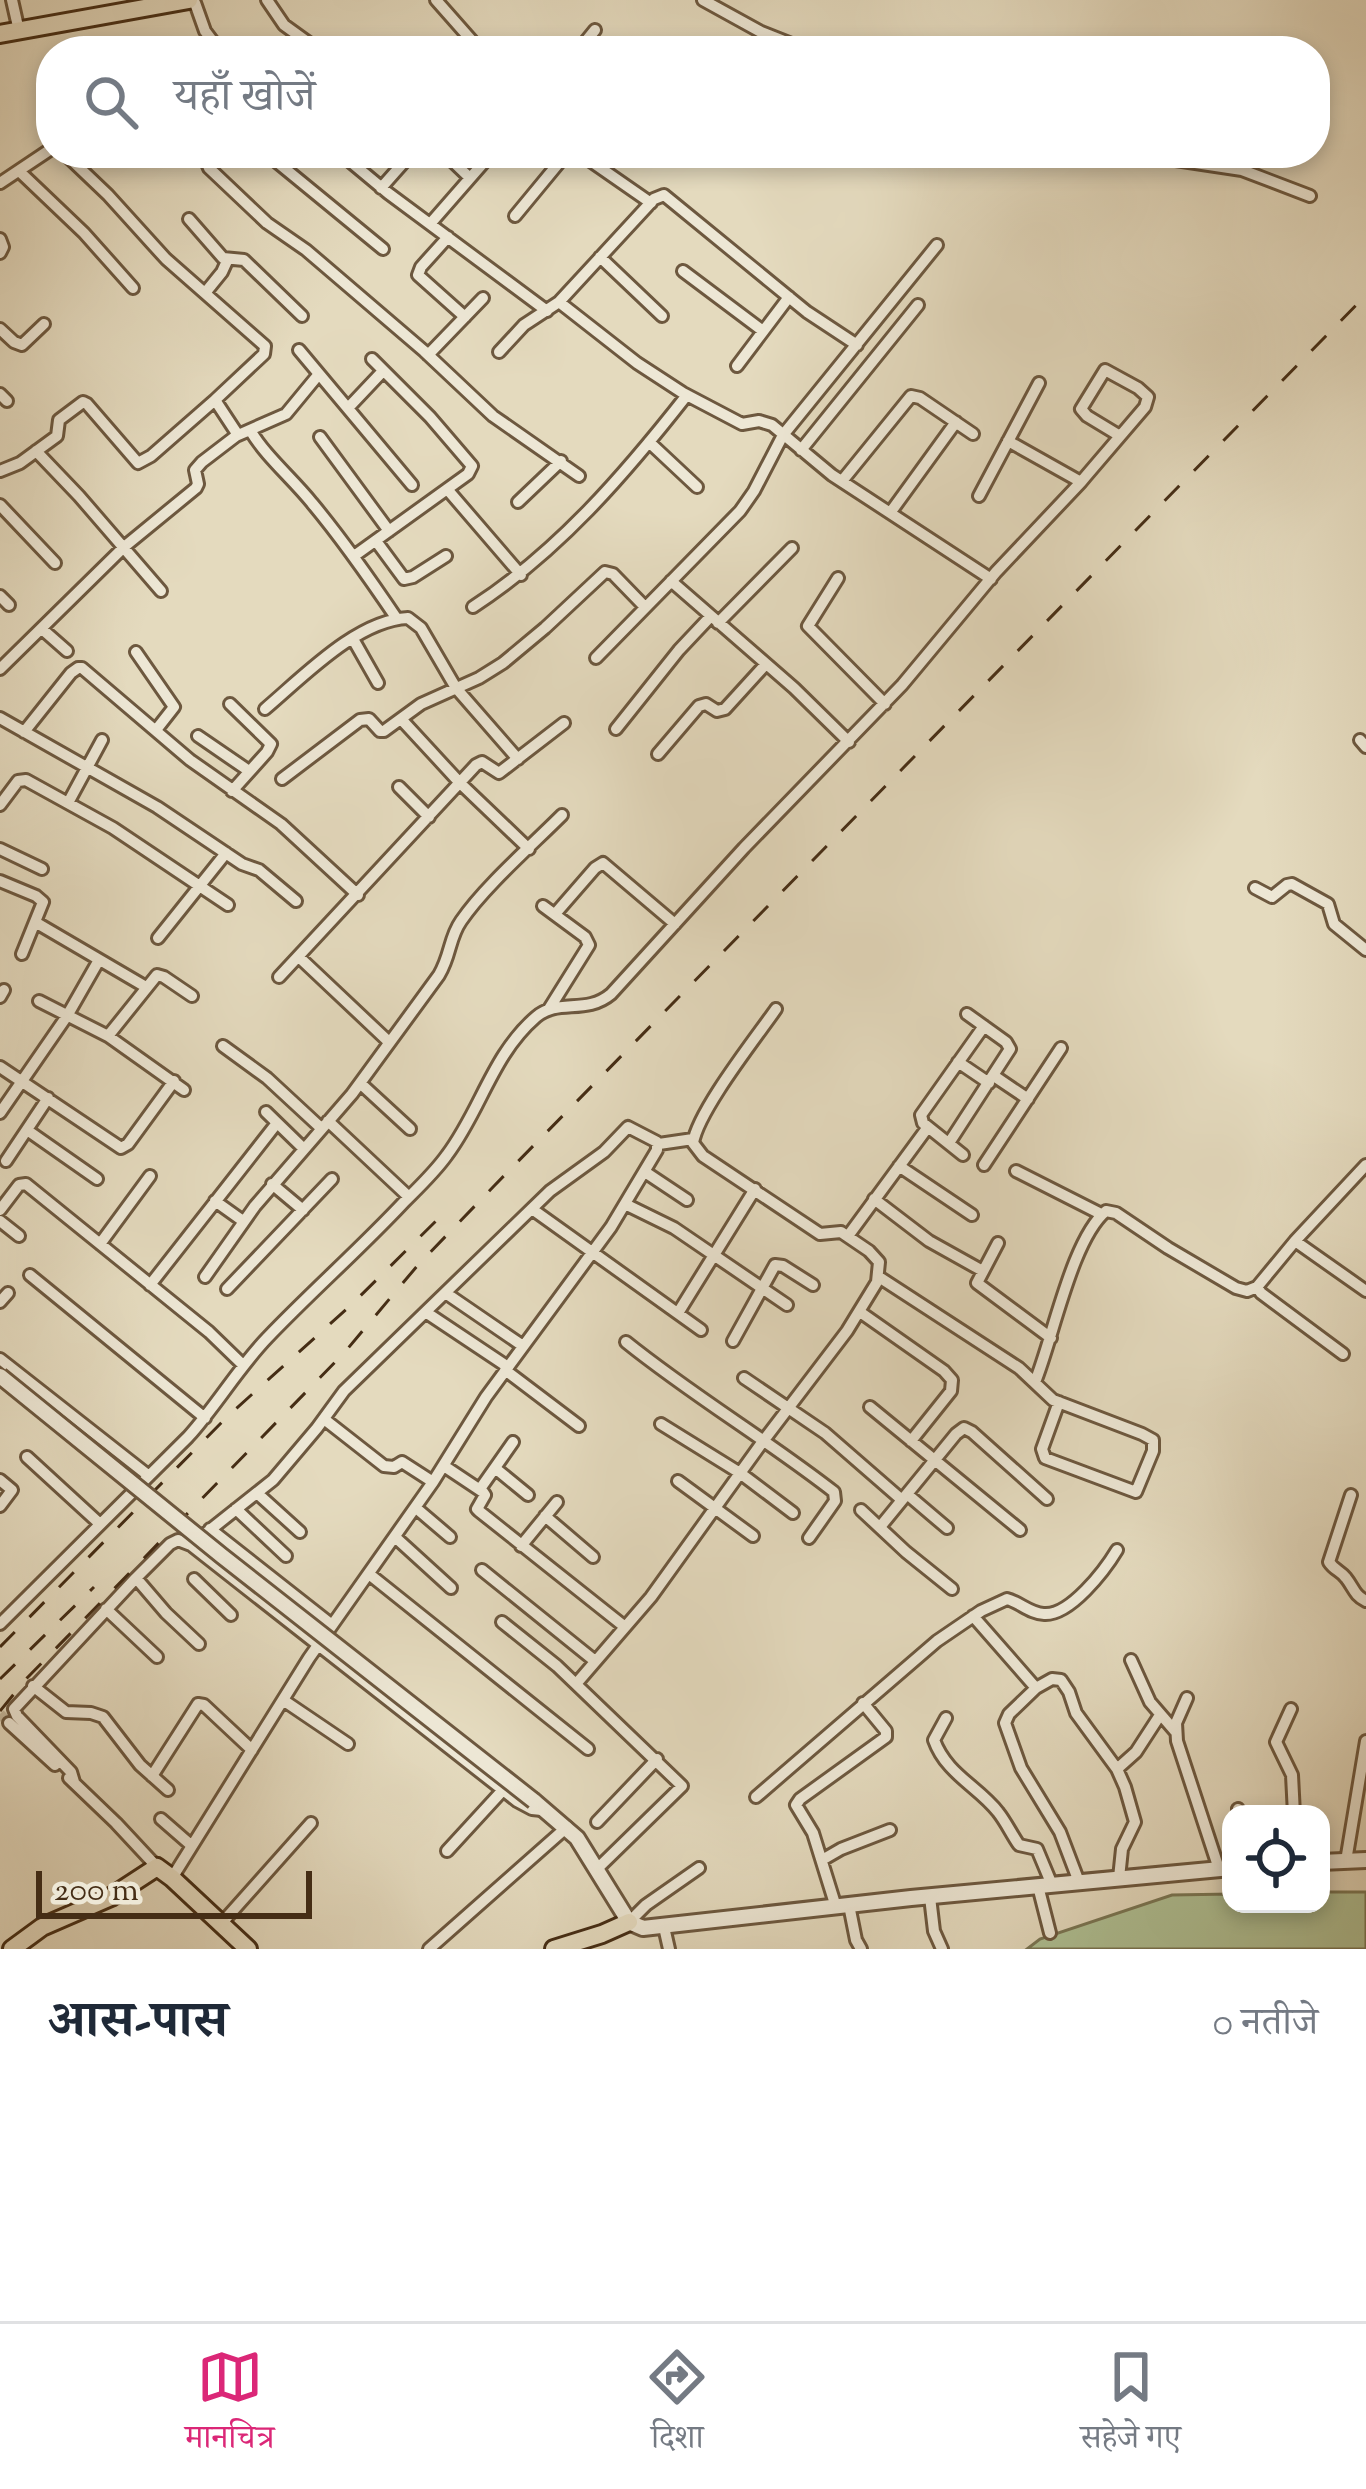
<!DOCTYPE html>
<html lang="hi">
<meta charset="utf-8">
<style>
body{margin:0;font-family:"Sorts Mill Goudy","Noto Serif Devanagari",serif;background:#f2f2f3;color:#1f2937}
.controls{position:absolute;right:36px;bottom:36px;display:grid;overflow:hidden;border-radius:24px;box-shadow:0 6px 18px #0003}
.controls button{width:108px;height:108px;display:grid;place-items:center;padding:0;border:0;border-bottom:3px solid #e0e1e3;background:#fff;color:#1f2937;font:60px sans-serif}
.scale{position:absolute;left:36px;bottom:30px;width:276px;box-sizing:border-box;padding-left:12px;border:6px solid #452d15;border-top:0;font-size:33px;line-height:42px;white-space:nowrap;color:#452d15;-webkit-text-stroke:9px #ede7d5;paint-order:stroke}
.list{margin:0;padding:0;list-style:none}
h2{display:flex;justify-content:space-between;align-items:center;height:156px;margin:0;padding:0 48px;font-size:51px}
h2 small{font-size:39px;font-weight:400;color:#747a83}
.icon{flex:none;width:66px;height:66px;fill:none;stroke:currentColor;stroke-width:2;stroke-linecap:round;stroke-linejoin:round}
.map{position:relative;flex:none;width:1366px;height:1949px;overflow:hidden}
.search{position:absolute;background:#fff;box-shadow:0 6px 18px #0003;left:36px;right:36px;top:36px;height:132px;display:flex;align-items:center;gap:30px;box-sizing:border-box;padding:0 42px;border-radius:48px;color:#747a83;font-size:45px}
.sheet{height:372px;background:#fff}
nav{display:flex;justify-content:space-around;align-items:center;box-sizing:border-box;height:168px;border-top:3px solid #e0e1e3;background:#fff;font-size:33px;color:#747a83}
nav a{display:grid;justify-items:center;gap:6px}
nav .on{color:#db2777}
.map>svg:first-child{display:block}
.green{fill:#afc195;stroke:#7a7755;stroke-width:3}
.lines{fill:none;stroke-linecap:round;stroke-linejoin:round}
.minor-tunnel{stroke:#c4b79c;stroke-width:10;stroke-dasharray:10 5;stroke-linecap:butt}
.minor-casing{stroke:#6d583f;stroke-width:16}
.tertiary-casing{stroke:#6d583f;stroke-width:20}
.primary-casing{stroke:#452d15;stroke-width:22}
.minor{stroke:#ede7d5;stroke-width:10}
.tertiary{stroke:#ede7d5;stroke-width:14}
.primary{stroke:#e4dabe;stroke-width:16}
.rail{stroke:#452d15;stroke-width:3;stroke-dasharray:21 21;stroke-linecap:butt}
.tertiary-bridge-casing{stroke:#6d583f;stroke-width:20;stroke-linecap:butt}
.tertiary-bridge{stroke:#ede7d5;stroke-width:14}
</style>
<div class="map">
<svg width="1366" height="1949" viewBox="0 0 1366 1949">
<rect width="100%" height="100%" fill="#e4dabe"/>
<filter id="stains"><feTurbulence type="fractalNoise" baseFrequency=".00167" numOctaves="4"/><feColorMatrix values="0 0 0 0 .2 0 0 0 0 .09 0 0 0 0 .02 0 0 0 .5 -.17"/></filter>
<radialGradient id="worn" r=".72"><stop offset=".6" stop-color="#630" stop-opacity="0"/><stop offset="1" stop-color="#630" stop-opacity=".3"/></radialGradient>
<path class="green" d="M1321,1892H1366V1949H1027L1040,1939L1172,1895L1231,1894V1904H1321Z"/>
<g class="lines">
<path class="minor-tunnel" d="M0,1714L9,1723"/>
<defs>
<path id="minor" d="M12,0L19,31
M194,0L205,31L220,51
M267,0L284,25L320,51
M436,0L481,51
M703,0L761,32L809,51
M578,51L595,30
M64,153L108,195L166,259L265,346L264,354L215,400
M212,153L206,161L209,168L267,223L306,250L424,351L493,416L579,476
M266,153L383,249
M340,153L388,193L547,311
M444,153L470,178
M579,153L651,203
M1129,153L1242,170L1310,196
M19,171L84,233L133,288
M0,183L51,149
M381,188L412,153
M515,216L567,153
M189,219L223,258L244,260L302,316
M430,224L492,153
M448,237L421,267L418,275L465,317
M0,239L3,247L0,253
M600,257L662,316
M683,271L763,331
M205,293L222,272L227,261
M559,302L637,363L683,393L742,424L759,421L772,425L832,475L991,579
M0,329L14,342L22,345L44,324
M299,350L412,485
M499,352L524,325L559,302L654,199L664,195L807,312L857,345
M428,355L483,298
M737,366L789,297
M0,394L7,401
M349,407L383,371
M250,430C266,457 292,478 312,503C343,540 370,579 397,619
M320,437L389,531
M1008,441L1081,482
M649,442L697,487
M801,450L918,305
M36,451L79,496L161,591
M0,471L20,463L57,436L59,420L83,402L87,404L138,463L151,456L215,400L238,435
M842,481L911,396L920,398L973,434
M447,489L521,575
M979,496L1039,383
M518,502L561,461
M0,505L55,563
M890,513L956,422
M376,541L404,579L413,577L446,556
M354,556L468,474L472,466L430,417L372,359
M838,578L808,626L885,704
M671,581L794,688L849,742
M0,596L9,605
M473,607C558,552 625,474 687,395
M718,623L792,548
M42,629L67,651
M353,639L378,683
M136,652L174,707L156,730
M596,658L740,511L754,491L783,435L937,245
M0,669L124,547L196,488L198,484L195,470L202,462L236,436L286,414L319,374
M230,704L271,744L267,752L232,791
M265,709C303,677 357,620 408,618L421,628L456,688L518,759
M0,718L157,807L242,864L259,870L296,901
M401,719L460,783L529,849
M616,729L679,650L711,616
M24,732L71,673L78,668H82L190,760L281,824L358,895
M198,736L249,771
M1360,740L1366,747
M658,754L699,706L706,704L717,711L725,709L766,664
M282,779L360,720L369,719L380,731H384L421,704L479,678L503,663L545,628L605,572L613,574L645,607
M399,787L429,817
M68,803L102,740
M0,805L18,781L26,780L113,828L228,905
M0,849L42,869
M0,881L36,896L43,902L22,954
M1255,888L1272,897L1287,885L1292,884L1328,904L1334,924L1366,950
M543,906L585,937L589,945L549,1009
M555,914L595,868L603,863L675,924
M35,922L146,987
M158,938L226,853
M300,958L389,1042
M279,977L476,765L482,762L499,773L564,723
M0,997L4,990
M39,1001L108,1036L184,1090
M108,1036L157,975L164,977L192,996
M223,1046L267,1078L321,1128
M958,1062L989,1083
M0,1067L121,1148L128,1144L174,1081
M994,1076L1028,1099
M360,1083L410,1129
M266,1112L303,1148
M0,1113L67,1016L99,960
M328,1121L409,1197
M27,1130L97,1179
M949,1143L1010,1049L1006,1042L967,1014
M659,1144L693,1139
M963,1155L923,1123L921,1115L984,1026
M6,1161L48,1098
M984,1165L1061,1048
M899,1166L972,1215
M1016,1171L1101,1214
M645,1172L687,1200
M272,1184L303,1210
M874,1199L929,1241L981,1270
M215,1201L243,1221
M625,1204L674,1228L787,1305
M532,1209L701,1330
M0,1210L19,1185L26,1184L209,1332L243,1365
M0,1221L19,1236
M848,1236L928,1127
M1295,1241L1366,1291
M998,1243L977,1283L1051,1338
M100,1244L150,1176
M30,1275L205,1418
M205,1277L255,1206L352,1094L439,975C451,955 449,938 461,921C484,887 531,846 562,815
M879,1277L1019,1368L1053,1400L1142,1434L1153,1440V1451L1136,1492L1045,1458L1042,1449L1059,1402
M150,1285L277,1123
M227,1289L332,1179
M447,1294L523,1346
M0,1302L8,1293
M860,1312L944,1371L952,1380L951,1391L911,1441
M427,1313L508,1367
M678,1313L755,1189
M733,1341L775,1265L783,1266L813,1285
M626,1342C693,1396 766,1439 834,1492L835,1501L809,1538
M1343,1354L1261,1293L1257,1287L1295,1241L1366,1165
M0,1359L149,1476
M505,1370L579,1426
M744,1378L825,1433L902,1500
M1035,1382C1053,1338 1072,1239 1106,1211L1116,1213L1168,1248L1236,1288L1247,1291L1257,1287
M870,1407L1020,1530
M324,1419L384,1466L394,1467L402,1462L433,1482
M661,1424L740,1473L793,1513
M27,1457L100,1524
M444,1466L483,1492L485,1495L477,1509L479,1511L625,1627
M495,1468L528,1495
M0,1480L12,1490L0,1506
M678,1481L753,1536
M480,1489L513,1442
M258,1494L300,1532
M907,1494L947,1528
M1351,1495L1329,1562C1334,1570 1341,1571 1346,1578C1354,1588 1354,1595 1366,1601
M416,1508L450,1537
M236,1509L286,1556
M861,1510L906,1552L952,1589
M545,1516L593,1557
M880,1527L956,1434L964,1428L972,1432L1047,1499
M210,1529L332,1625
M395,1537L451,1588
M521,1546L557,1502
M482,1570L595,1661
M369,1574L588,1749
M136,1578L166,1613L199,1644
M194,1579L231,1615
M106,1609L157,1657
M973,1616L1036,1688
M502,1622L557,1666L682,1786L596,1870
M0,1624L188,1437C217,1405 238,1368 268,1337C312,1291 360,1249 404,1202C419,1187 435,1172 447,1155C481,1110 492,1055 536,1017C558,998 586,1015 611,994L744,848L902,685L996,572L1081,482L1086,476L1145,407L1148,397L1138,388L1105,370L1081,409L1087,416L1120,436
M1131,1660L1150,1702L1175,1731
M576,1684L651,1597L761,1444L847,1331L877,1282L879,1262L869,1251L841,1232L820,1234L703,1156L693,1143C698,1111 755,1039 776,1009
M33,1686L66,1712L91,1713L103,1717L140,1765L168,1790
M1187,1698L1176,1723L1177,1741L1219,1869
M283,1700L348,1744
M1291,1709L1276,1742L1292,1775L1294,1814
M946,1718L934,1740C946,1774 979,1787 998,1812C1006,1822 1012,1835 1019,1845L1037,1849L1052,1885
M9,1723L55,1765
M1117,1769L1136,1752L1160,1715
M152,1776L198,1704L204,1705L252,1750
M69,1778L116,1823L157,1867
M74,1782L71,1772L17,1716L14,1709L136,1578L170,1544L178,1540L191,1545L517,1801L532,1809L542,1810
M756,1797L937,1641L981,1611L1007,1599C1019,1602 1031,1614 1044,1614C1070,1616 1105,1570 1117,1550
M1238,1809L1239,1814
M161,1819L192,1846
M597,1822L657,1759
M447,1851L503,1790
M822,1860L841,1849L890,1830
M1346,1861L1366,1741
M172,1878L309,1658L433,1482L486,1397L611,1227L657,1150V1142L628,1127L604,1152L550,1191L344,1391L317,1428L273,1480L191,1545
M1079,1882L1060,1832L1021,1768L1005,1723L1009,1714L1036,1688L1052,1679L1061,1680L1069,1692L1076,1713L1117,1769L1125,1787L1135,1822L1122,1849L1119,1878
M1038,1886L1050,1933
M930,1897L934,1931L942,1949
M849,1905L856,1940L861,1949
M836,1907L813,1833L796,1805L800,1799L886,1737V1731L863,1703
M629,1922L646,1905L699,1868
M221,1924L311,1823
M664,1927L669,1949
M429,1949L567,1827"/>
<path id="tertiary" d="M534,1801L577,1838L629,1922L643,1928L911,1898L1231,1868
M1321,1862L1366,1860"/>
<path id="primary" d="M0,34L189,0
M12,1949L42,1927L111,1897L157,1867L172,1878L248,1949
M554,1949L602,1934L629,1922"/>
</defs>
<use href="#minor" class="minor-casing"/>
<use href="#tertiary" class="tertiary-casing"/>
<use href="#primary" class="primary-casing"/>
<use href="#minor" class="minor"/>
<use href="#tertiary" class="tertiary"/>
<use href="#primary" class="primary"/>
<path class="rail" d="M0,1647L229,1415L350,1306L437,1220
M0,1679L94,1587
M0,1711L27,1678L344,1353L418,1265L494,1186L1366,295"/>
<defs>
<path id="tertiary-bridge" d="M0,1376L222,1556L534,1801"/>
</defs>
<use href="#tertiary-bridge" class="tertiary-bridge-casing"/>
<use href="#tertiary-bridge" class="tertiary-bridge"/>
</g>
<rect width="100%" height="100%" filter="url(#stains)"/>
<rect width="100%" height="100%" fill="url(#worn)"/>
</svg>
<div class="controls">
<button><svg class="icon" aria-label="locate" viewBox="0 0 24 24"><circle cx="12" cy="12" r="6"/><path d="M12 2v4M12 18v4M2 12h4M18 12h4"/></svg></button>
</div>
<div class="scale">200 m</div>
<div class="search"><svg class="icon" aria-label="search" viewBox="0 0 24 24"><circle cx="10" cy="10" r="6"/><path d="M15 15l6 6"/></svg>यहाँ खोजें</div>
</div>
<section class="sheet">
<h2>आस-पास<small>0 नतीजे</small></h2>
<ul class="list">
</ul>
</section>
<nav>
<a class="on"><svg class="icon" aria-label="map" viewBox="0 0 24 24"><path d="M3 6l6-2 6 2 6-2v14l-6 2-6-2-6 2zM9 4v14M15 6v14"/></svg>मानचित्र</a>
<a><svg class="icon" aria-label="directions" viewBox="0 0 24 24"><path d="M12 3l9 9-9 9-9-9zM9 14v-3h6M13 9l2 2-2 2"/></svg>दिशा</a>
<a><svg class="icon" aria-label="saved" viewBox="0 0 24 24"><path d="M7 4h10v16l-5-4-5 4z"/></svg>सहेजे गए</a>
</nav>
